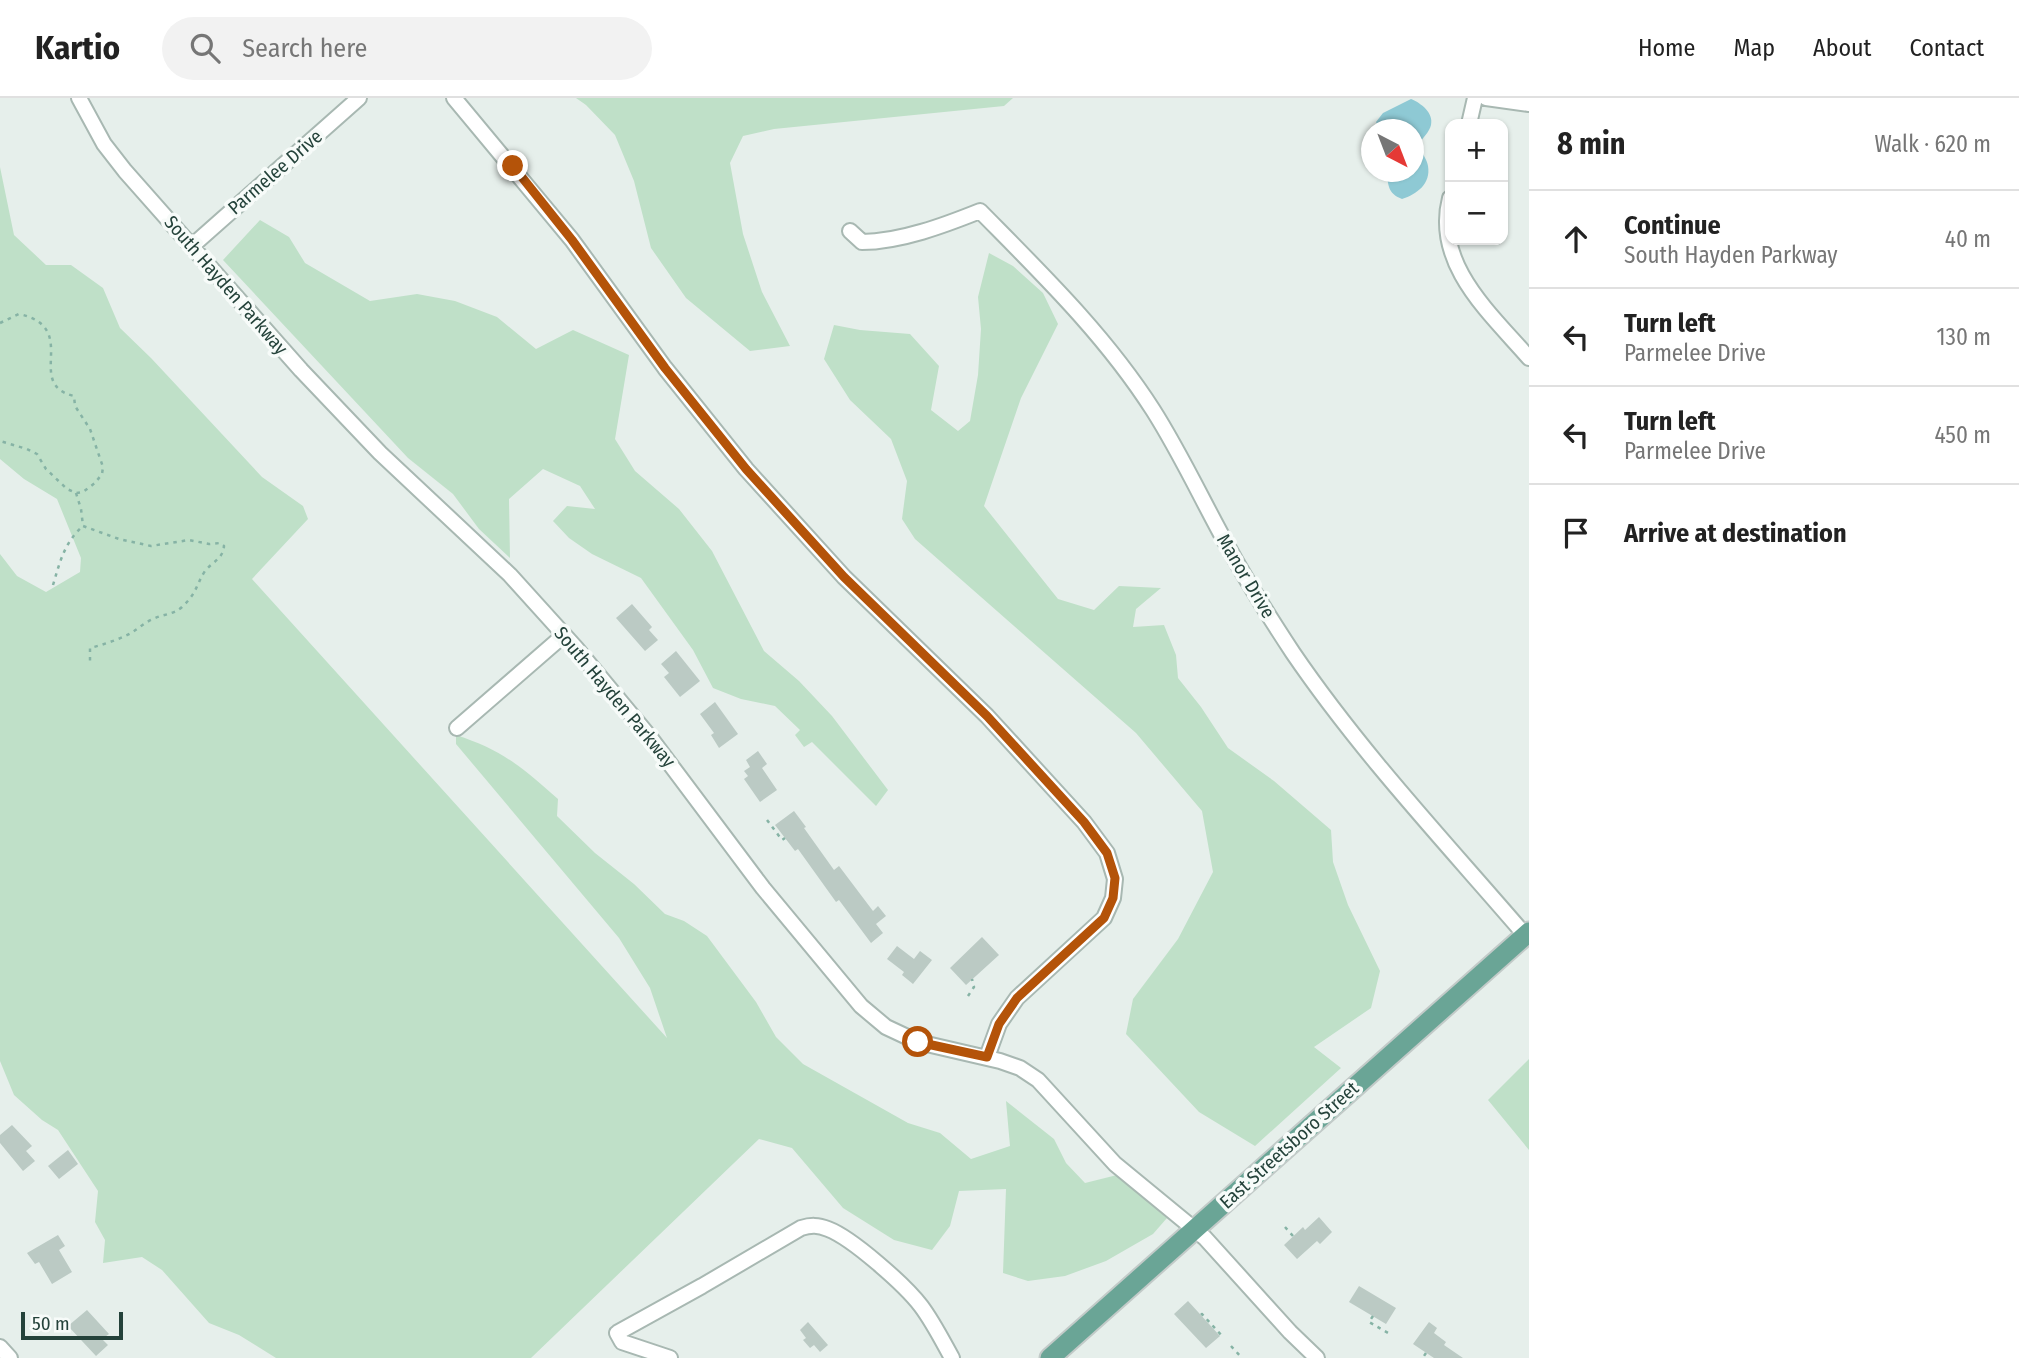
<!DOCTYPE html>
<meta charset="utf-8">
<style>
body{margin:0;font-family:"Fira Sans Condensed",sans-serif;background:#f2f2f2;color:#222}
.controls{position:absolute;right:21px;top:21px;display:grid;overflow:hidden;border-radius:14px;box-shadow:0 2px 5px #0004}
.controls button{width:63px;height:63px;display:grid;place-items:center;padding:0;border:0;border-bottom:2px solid #e0e0e0;background:#fff;color:#222;font:35px sans-serif}
.compass{position:absolute;left:1361px;top:21px;width:63px;height:63px;border-radius:50%;background:#fff;box-shadow:0 2px 5px #0004;rotate:138deg}
.scale{position:absolute;left:21px;bottom:18px;width:102px;box-sizing:border-box;padding-left:7px;border:4px solid #24423a;border-top:0;font-size:19px;line-height:24px;white-space:nowrap;color:#24423a;-webkit-text-stroke:5px #f7fbf9;paint-order:stroke}
.stop{position:absolute;width:21px;height:21px;margin:-16px;border:5px solid #b45309;border-radius:50%;background:#fff}
.stop.end{background:#b45309;border-color:#fff;box-shadow:0 2px 7px #0008}
.list{margin:0;padding:0;list-style:none}
h2{display:flex;justify-content:space-between;align-items:center;height:91px;margin:0;padding:0 28px;font-size:30px}
h2 small{font-size:23px;font-weight:400;color:#767676}
.list li{display:grid;grid-template-columns:46px 1fr auto;gap:21px;align-items:center;box-sizing:border-box;height:98px;padding:0 28px;border-top:2px solid #e0e0e0}
.list b{display:block;font-size:26px;white-space:nowrap}
.list p{margin:0;font-size:23px;white-space:nowrap;color:#767676}
.list em{font-size:23px;font-style:normal;color:#767676}
.icon{flex:none;width:38px;height:38px;fill:none;stroke:currentColor;stroke-width:2;stroke-linecap:round;stroke-linejoin:round}
.map{position:relative;flex:none;width:1529px;height:1260px;overflow:hidden}
header{display:flex;align-items:center;gap:42px;box-sizing:border-box;height:98px;padding:0 35px;background:#fff;border-bottom:2px solid #e0e0e0}
header strong{font-size:33px}
nav{display:flex;gap:38px;margin-inline-start:auto;font-size:24px}
.search{width:490px;height:63px;background:#f2f2f2;display:flex;align-items:center;gap:18px;box-sizing:border-box;padding:0 24px;border-radius:38px;color:#767676;font-size:26px}
main{display:flex}
aside{flex:1;background:#fff}
.map>svg:first-child{display:block}
.green{fill:#bfe0c8}
.water{fill:#8ec9d4}
.building{fill:#bbcac4}
.lines{fill:none;stroke-linecap:round;stroke-linejoin:round}
.minor-casing{stroke:#a8b8b2;stroke-width:18}
.major-casing{stroke:#c2cac8;stroke-width:23}
.path{stroke:#86b3a5;stroke-width:2.5;stroke-dasharray:3.5 5;stroke-linecap:butt}
.minor{stroke:#fff;stroke-width:14}
.major{stroke:#6aa596;stroke-width:19}
.route{stroke:#b45309;stroke-width:9}
.labels{text-anchor:middle;dominant-baseline:central;stroke-width:7;stroke-linejoin:round;paint-order:stroke}
.street-label{font-size:19px;fill:#24423a;stroke:#f7fbf9}
</style>
<header>
<strong>Kartio</strong>
<div class="search"><svg class="icon" aria-label="search" viewBox="0 0 24 24"><circle cx="10" cy="10" r="6"/><path d="M15 15l6 6"/></svg>Search here</div>
<nav><a>Home</a><a>Map</a><a>About</a><a>Contact</a></nav>
</header>
<main>
<div class="map">
<svg width="1529" height="1260" viewBox="0 0 1529 1260">
<rect width="100%" height="100%" fill="#e6efeb"/>
<path class="green" d="M576,0H1013L1004,8L774,31L743,38L730,65L743,136L762,194L790,248L750,253L686,200L651,150L634,83L615,37L586,7Z
M0,69L14,137L46,167H71L103,190L120,230L151,260L262,379L303,408L308,421L252,481L667,940L650,890L619,840L456,646V637C502,652 522,669 558,701L557,718L595,755L634,786L665,816L684,823L707,838L756,904L776,939L803,966L908,1025L940,1035L971,1061L1010,1048L1006,1003L1054,1041L1066,1065L1085,1085L1117,1077L1167,1120L1153,1136L1106,1163L1065,1178L1028,1183L1003,1175L1006,1091L959,1093L950,1128L932,1152L894,1142L843,1110L792,1050L759,1041L531,1260H276L239,1237L209,1225L162,1172L142,1159L103,1165L105,1142L95,1124L98,1093L58,1032L42,1022L14,997L0,963V456L17,478L46,494L80,474L81,460L57,401L24,381L0,361Z
M260,122L289,139L305,165L370,203L417,196L455,203L497,219L536,251L573,232L629,257L615,341L635,373L679,411L712,453L764,553L799,583L832,618L888,692L876,708L812,644L804,649L795,637L800,632L775,608L741,601L713,590L693,552L641,480L592,456L569,440L553,423L567,408L595,411L580,388L543,371L509,401L510,460L479,431L453,396L408,360L223,162Z
M989,155L1013,168L1043,195L1058,226L1021,300L984,408L1058,501L1094,512L1119,488L1161,490L1136,511L1133,529L1164,527L1176,557L1178,580L1201,609L1228,650L1274,683L1331,732L1333,764L1348,807L1380,873L1371,910L1314,949L1341,970L1255,1048L1199,1014L1126,936L1133,901L1178,841L1213,774L1202,713L1136,635L915,441L902,421L907,383L891,341L850,302L824,261L834,227L860,232L910,236L939,268L931,312L958,333L970,323L978,277L981,231L978,199Z
M1529,961V1052L1488,1002Z"/>
<path class="water" d="M1411,1C1421,5 1434,15 1431,27C1430,33 1422,41 1418,47C1421,54 1427,61 1428,68C1431,86 1417,96 1402,101C1387,95 1389,87 1386,74H1414V32L1379,31L1376,24L1383,15Z"/>
<path class="building" d="M632,506L652,529L649,532L658,542L645,553L616,520Z
M676,553L700,583L680,599L664,579L669,575L661,566Z
M715,604L738,636L719,650L711,637L714,635L700,616Z
M758,653L767,666L762,670L777,692L760,704L744,681L748,678L744,673L750,669L746,662Z
M794,713L806,729L804,730L834,772L839,768L873,813L878,808L886,818L876,826L883,835L871,845L839,802L836,804L798,751L795,753L775,727Z
M982,839L999,857L966,887L950,870Z
M897,848L914,861L920,853L932,862L913,886L902,877L904,874L887,861Z
M12,1027L32,1048L26,1053L35,1063L23,1073L0,1045V1037Z
M68,1052L78,1066L59,1081L48,1068Z
M1319,1119L1332,1134L1320,1146L1317,1143L1297,1161L1284,1147L1303,1129L1305,1132Z
M58,1137L65,1148L59,1152L72,1174L52,1186L39,1164L35,1166L27,1155Z
M1359,1188L1396,1210L1386,1226L1349,1204Z
M1188,1203L1220,1238L1206,1250L1174,1216Z
M87,1212L109,1236L102,1241L108,1247L96,1258L68,1228Z
M808,1224L828,1247L820,1254L814,1247L810,1250L803,1242L806,1240L800,1232Z
M1429,1224L1437,1230L1434,1235L1446,1244L1444,1247L1463,1260H1434L1413,1246Z"/>
<g class="lines">
<defs>
<path id="minor" d="M79,0L104,46L125,73L301,272L380,355L510,477L576,550L649,638L763,790L861,908L886,929L918,944L1000,963L1020,970L1038,982L1115,1066L1205,1140L1290,1234L1317,1260
M454,0L572,142L665,270L746,371L844,479L987,618L1084,724L1107,755L1115,781L1113,800L1104,820L1017,900L999,926L987,959
M1486,0L1529,6
M1469,26L1475,0
M1450,100C1433,166 1490,215 1529,260
M850,133L862,144C900,144 945,127 980,113C1042,176 1105,237 1153,312C1181,356 1202,402 1227,447C1247,484 1270,520 1293,555C1362,656 1446,745 1525,837
M192,148L359,0
M457,630L564,537
M0,1249L10,1260
M670,1260L622,1244L617,1235L702,1188L801,1130C811,1127 818,1127 828,1131C852,1140 905,1187 921,1208C933,1224 942,1242 952,1260"/>
<path id="major" d="M1050,1260L1529,834"/>
</defs>
<use href="#minor" class="minor-casing"/>
<use href="#major" class="major-casing"/>
<path class="path" d="M0,225L19,216C82,230 23,286 74,298L75,308L90,331L103,369L102,376L95,385L83,394L76,395L67,391L46,371L37,356L27,351L0,343
M76,395L81,411L83,428L119,441L151,448L189,442L209,446L220,445L224,448C223,461 212,464 205,473C196,487 197,495 182,509C173,517 163,516 153,521C143,525 135,534 125,538C114,543 102,547 90,550V563
M53,487C60,464 64,445 83,428
M767,722L782,742L785,740
M968,898L974,889L972,881
M1285,1129L1293,1138
M1201,1217L1202,1216L1224,1240
M1373,1218L1369,1224L1390,1236
M1231,1248L1242,1260
M1426,1255L1424,1258L1427,1260"/>
<use href="#minor" class="minor"/>
<use href="#major" class="major"/>
</g>
<g class="lines">
<path class="route" d="M513,68L572,142L665,270L746,371L844,479L987,618L1084,724L1107,755L1115,780L1113,800L1104,820L1017,900L999,926L987,959L918,944"/>
</g>
<g class="labels">
<g class="street-label">
<text transform="translate(275 74) rotate(-41)">Parmelee Drive</text>
<text transform="translate(226 187) rotate(49)">South Hayden Parkway</text>
<text transform="translate(1246 478) rotate(59)">Manor Drive</text>
<text transform="translate(615 599) rotate(50)">South Hayden Parkway</text>
<text transform="translate(1289 1047) rotate(-42)">East Streetsboro Street</text>
</g>
</g>
</svg>
<div class="controls">
<button>+</button>
<button>−</button>
</div>
<svg class="compass" viewBox="-18 -18 36 36"><path d="M0-13l5 13h-10z" fill="#e53935"/><path d="M0 13l5-13h-10z" fill="#767676"/></svg>
<div class="scale">50 m</div>
<div class="stop" style="left:918px;top:944px"></div>
<div class="stop end" style="left:513px;top:68px"></div>
</div>
<aside>
<h2>8 min<small>Walk · 620 m</small></h2>
<ul class="list">
<li><svg class="icon" aria-label="ahead" viewBox="0 0 24 24"><path d="M12 20V5M6 11l6-6 6 6"/></svg><div><b>Continue</b><p>South Hayden Parkway</p></div><em>40 m</em></li>
<li><svg class="icon" aria-label="left" viewBox="0 0 24 24"><path d="M17 20v-9H6M10 6l-5 5 5 5"/></svg><div><b>Turn left</b><p>Parmelee Drive</p></div><em>130 m</em></li>
<li><svg class="icon" aria-label="left" viewBox="0 0 24 24"><path d="M17 20v-9H6M10 6l-5 5 5 5"/></svg><div><b>Turn left</b><p>Parmelee Drive</p></div><em>450 m</em></li>
<li><svg class="icon" aria-label="arrive" viewBox="0 0 24 24"><path d="M6 21V4h12l-3 4 3 4H6"/></svg><div><b>Arrive at destination</b></div></li>
</ul>
</aside>
</main>
